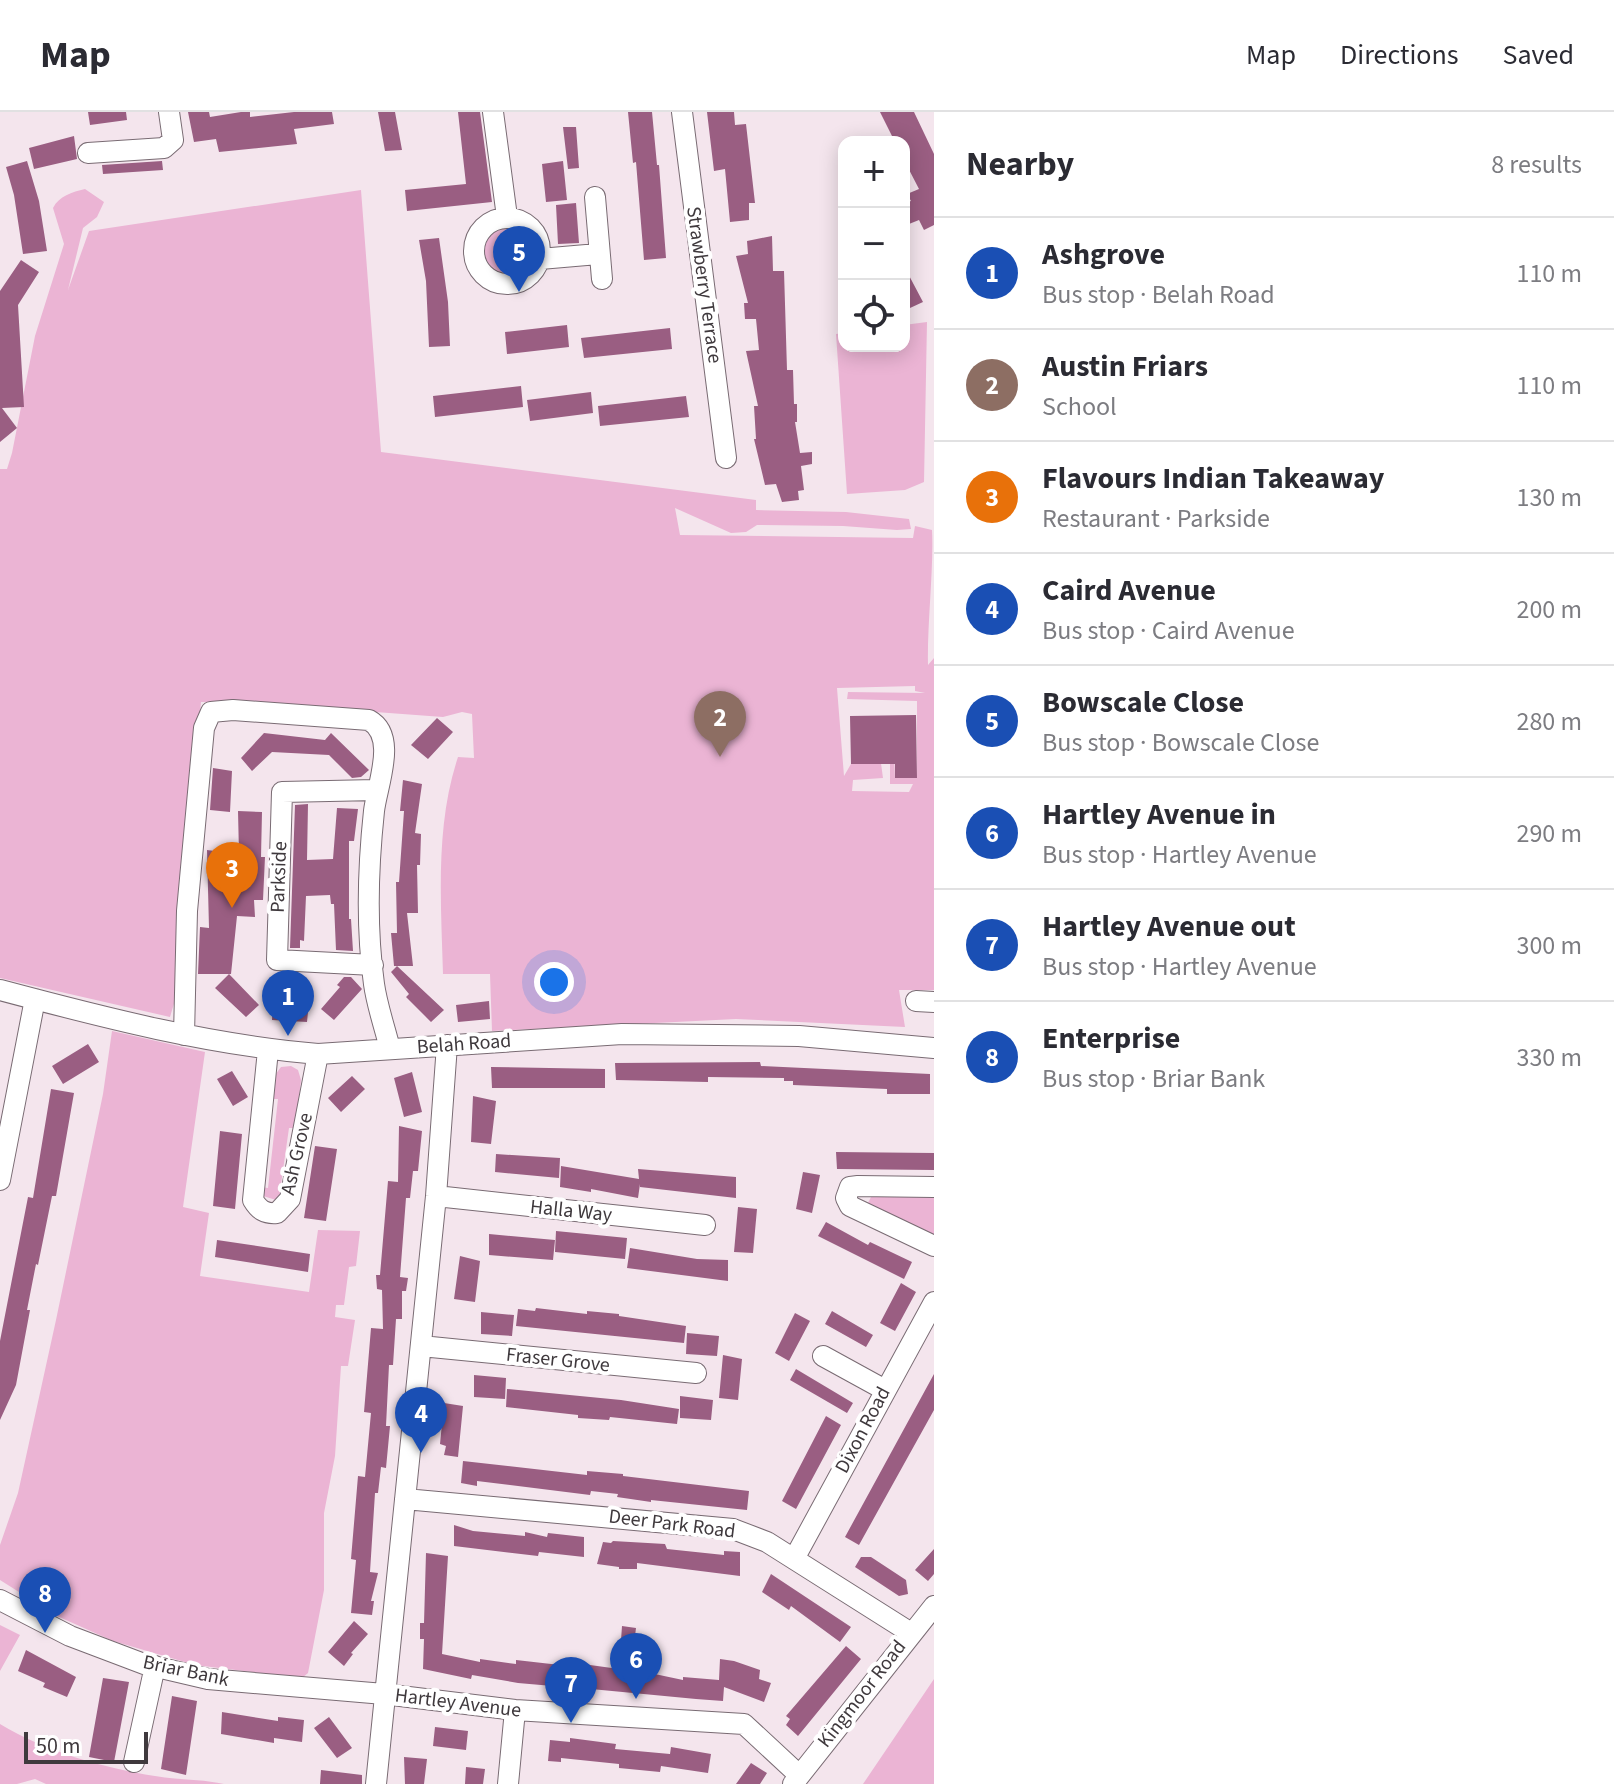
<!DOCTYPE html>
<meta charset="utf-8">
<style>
body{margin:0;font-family:"Source Sans 3",sans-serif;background:#f2f2f3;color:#2b2b33}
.controls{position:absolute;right:24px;top:24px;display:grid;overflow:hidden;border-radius:16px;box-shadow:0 4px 20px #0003}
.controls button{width:72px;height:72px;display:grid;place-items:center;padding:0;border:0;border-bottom:2px solid #e1e1e2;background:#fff;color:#2b2b33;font:40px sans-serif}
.scale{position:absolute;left:24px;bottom:20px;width:124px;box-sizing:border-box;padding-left:8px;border:4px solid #3f393d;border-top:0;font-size:22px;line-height:28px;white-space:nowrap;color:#3f393d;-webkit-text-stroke:6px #fff;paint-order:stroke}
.you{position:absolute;left:554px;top:870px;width:28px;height:28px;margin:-20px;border:6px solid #fff;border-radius:50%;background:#1a73e8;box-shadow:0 0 0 12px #1a73e833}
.badge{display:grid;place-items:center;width:52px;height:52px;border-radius:50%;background:#17805c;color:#fff;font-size:26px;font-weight:700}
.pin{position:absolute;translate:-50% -66px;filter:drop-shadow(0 2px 4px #0008)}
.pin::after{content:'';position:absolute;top:42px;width:28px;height:24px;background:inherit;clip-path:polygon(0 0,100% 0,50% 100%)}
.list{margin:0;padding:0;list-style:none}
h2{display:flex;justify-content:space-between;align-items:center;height:104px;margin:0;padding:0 32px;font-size:34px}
h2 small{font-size:26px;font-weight:400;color:#7c7c81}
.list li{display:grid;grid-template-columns:52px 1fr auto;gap:24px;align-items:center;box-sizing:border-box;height:112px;padding:0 32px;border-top:2px solid #e1e1e2}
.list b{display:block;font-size:30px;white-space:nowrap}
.list p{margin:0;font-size:26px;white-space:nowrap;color:#7c7c81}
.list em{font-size:26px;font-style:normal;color:#7c7c81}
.icon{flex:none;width:44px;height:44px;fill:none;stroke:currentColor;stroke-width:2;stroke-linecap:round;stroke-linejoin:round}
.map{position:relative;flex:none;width:934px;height:1672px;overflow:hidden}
header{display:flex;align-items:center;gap:48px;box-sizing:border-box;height:112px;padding:0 40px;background:#fff;border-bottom:2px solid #e1e1e2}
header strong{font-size:38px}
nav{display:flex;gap:44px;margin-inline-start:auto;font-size:28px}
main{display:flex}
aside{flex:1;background:#fff}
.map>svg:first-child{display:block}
.green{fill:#ebb4d4;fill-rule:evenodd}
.building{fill:#9a5e82}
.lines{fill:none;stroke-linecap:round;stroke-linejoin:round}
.minor-casing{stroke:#796b73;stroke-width:22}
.minor{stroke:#fff;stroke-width:20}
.labels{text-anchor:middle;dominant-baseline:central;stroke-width:8;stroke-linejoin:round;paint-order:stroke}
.street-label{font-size:20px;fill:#3f393d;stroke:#fff}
</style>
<header>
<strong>Map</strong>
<nav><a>Map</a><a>Directions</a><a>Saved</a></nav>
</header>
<main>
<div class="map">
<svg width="934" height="1672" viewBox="0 0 934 1672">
<rect width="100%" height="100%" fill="#f4e5ed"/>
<path class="green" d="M85,77L104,90L97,105L83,116L68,178L89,119L361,78L381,340L756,388V398L846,400L909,407L911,417L897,418L843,414L757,413L746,420L731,421L675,396L680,423L913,426L915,414L932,418C934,454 927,513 928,553L934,546V878H899L905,915L736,907L492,919L490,862H443C441,790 435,714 458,645L474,646L472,602L462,600L443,605L239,590H201C197,631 190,672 188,714C185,778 191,843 170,905L0,866V357H7L12,341L35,224L64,132L53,96C59,84 72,80 85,77ZM915,574V579L925,581L848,580L847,587L917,589V666H895L894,641H878L879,652H851L844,664L837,576ZM890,642V672H913L909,680L852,679L853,668L883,666L880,644Z
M483 139a24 24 0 1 1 48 0a24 24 0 1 1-48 0Z
M927,210L924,370L905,378L847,382L836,222L844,221V234H904V213Z
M112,919L205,940L183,1095L209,1101L200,1164L309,1180L318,1118L360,1119L356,1154L349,1155L344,1193H336L335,1205L355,1208L348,1254H341L335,1344L324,1401V1478L308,1561L302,1566L195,1553L113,1529L57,1504L0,1468V1433L18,1381L56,1208L103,982Z
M291,954L298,958L301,968L296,1016H289L280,1079L285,1080L276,1088L263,1084L261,1075L268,1076L278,987H272L275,963L281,955Z
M934,1083V1127L867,1093L871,1085Z
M0,1513L20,1523L0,1559Z
M934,1567V1672H863Z
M0,1612C45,1639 103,1656 155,1664C178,1668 201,1667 224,1672H46L35,1667L17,1672H0Z"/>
<path class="building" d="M88,0H126L127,8L90,13Z
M188,0H209L210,5L241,0H250V5L294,0H332L334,12L294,17L297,32L219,40L216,27L194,30Z
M378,0H395L402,38L385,39Z
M458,0H480L492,90L407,99L405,78L466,72Z
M628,0H652L657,53H659L666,146L644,148L636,50L633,51Z
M707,0H734L735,13L746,12L755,91H749V108L730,110L725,57L714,59Z
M880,0H914L934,42V113L924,118L919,108L904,114V91L911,89L907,82L919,77L904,48V30H895Z
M563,15H576L579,56L568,57Z
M74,24L77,47L34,57L29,36Z
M27,49L39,89L47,139L23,142L14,83L6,55Z
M162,49L163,58L103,62L102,53Z
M563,49L567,88L546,90L542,52Z
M576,91L579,131L558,132L556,93Z
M772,124L773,159H784L787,258H793L794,292H797V310H795L800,341L812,340V352L801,354L804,378L798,379L799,388L782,390L776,372L765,373L754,327H756L754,294H758L746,239L759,238L756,207H745L744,191H748L736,144L748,142L747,129Z
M439,126L448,190L450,234L429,235L426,169L419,128Z
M21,148L39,160L18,193L24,295L2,296L17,316L0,330V179Z
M904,154L923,190L910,196L904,186Z
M567,213L569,235L507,242L505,220Z
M670,216L672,237L584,246L581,226Z
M521,274L523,295L435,305L433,284Z
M591,280L593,301L530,309L527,288Z
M686,284L689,305L600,314L598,294Z
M916,603L917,666H895V652H851L850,604Z
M437,606L453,620L428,647L411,633Z
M264,621L325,628L331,621L369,658L361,665L352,666L329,643L272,640L252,659L241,646Z
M213,656L232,659L230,700L210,698Z
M403,668L422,672L415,721L421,722L420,753H417L418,801H407L413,854H397L444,898L431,910L406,885L409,882L391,860L397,854H394L391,821H397L396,770H399L404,699H400Z
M308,692L307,748L333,747L337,696L358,697L354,729H349V807H351L353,839L336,838L334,792H331L330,783L306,784L304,829L300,828V836H290L295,693Z
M238,699L262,700L261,745H265L263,788H254L255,805L237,804L231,862H198L200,815L209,816L207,738L239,742Z
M229,862L259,893L246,905L215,876Z
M344,865H351L362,877L334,908L321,897L340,875L337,873Z
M273,887L309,890L307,910L272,908Z
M489,889L490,907L458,910L456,893Z
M88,932L99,950L63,972L52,954Z
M760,950L761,954L930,962V982H887V977L793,973V969H784V966L708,965V970L616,968L615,951Z
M491,955L605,957V976H492Z
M232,959L248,985L233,994L217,967Z
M412,960L422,1000L404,1005L394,966Z
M352,964L365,977L341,1000L328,986Z
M51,977L74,981L56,1084H52L38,1153L36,1152L27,1198H30L16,1273L0,1308V1229L28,1085L33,1086Z
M473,984L496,989L491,1032L471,1030Z
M399,1014L422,1019L418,1059H413L410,1086H406L400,1165L408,1166L406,1179H402V1207H396L393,1253H389L386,1314H390L386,1356L381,1355L378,1381H375L370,1460L378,1461L371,1489H374L372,1503L351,1501L356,1448L351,1447L358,1364L365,1365L371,1301L364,1300L371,1216L383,1217L382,1178L377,1177L376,1163H380L388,1069L398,1070Z
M220,1019L242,1022L235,1097L213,1094Z
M315,1034L337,1037L326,1109L304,1106Z
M836,1040L934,1041V1058L837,1057Z
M496,1042L560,1046L559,1066L495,1060Z
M561,1054L639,1067L638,1057L736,1065V1086L640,1075V1072L638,1086L591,1077V1080L560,1075Z
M803,1060L820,1063L812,1101L796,1097Z
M738,1095L757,1097L753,1141L734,1140Z
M826,1110L868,1133L870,1130L912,1150L904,1167L818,1124Z
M556,1119L627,1126L625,1147L555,1140Z
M489,1122L555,1128L553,1148L489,1143Z
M217,1128L310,1142L308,1160L215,1145Z
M630,1136L697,1147L728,1148V1169L627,1156Z
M460,1144L480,1149L475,1190L454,1187Z
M901,1171L916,1180L895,1219L880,1211Z
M536,1196L587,1202V1199L619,1202V1204L686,1214L684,1231L516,1214L518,1197L535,1199Z
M832,1199L873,1223L866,1235L825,1212Z
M481,1200L514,1203L512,1224L481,1222Z
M795,1201L810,1209L789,1249L775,1241Z
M687,1221L719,1224L717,1244L686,1242Z
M723,1243L742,1247L738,1288L719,1286Z
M796,1257L853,1291L847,1301L790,1268Z
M934,1262V1298L859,1433L845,1425Z
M474,1263L506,1266L505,1287L474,1285Z
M507,1277L621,1288L679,1297L677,1312L610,1305L609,1308L578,1306V1303L506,1295Z
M680,1284L713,1288L711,1308L680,1306Z
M444,1291L463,1294L458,1345L444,1343L446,1334L440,1332Z
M826,1304L841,1313L796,1397L782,1389Z
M463,1349L587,1363V1359L623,1362V1364L749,1379L747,1398L651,1388V1390L617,1385L618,1382L591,1379L590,1383L477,1369V1374L461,1371Z
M454,1413L473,1419L525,1424V1420L547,1425L548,1421L584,1425V1445L539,1440L538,1444L454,1434Z
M613,1429L665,1432L667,1437L724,1443V1439L740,1440V1464L637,1451V1457H619V1455L597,1452L603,1430L611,1431Z
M934,1437V1462L928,1469L915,1458Z
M426,1441L448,1444L442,1542L480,1550V1547L516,1552V1548L560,1553L561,1549L619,1557L622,1514L636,1516L631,1557L683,1568V1565L719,1568L720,1547L734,1549L760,1558L759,1567L771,1571L764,1590L724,1575L723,1589L696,1587L591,1577L592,1574L564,1571V1575L518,1571L472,1563L471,1567L423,1557L424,1527H420V1511H424Z
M861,1445H871L906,1468L908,1482L899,1484L855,1455Z
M771,1462L851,1515L840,1530L791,1494L789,1498L762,1480Z
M354,1509L368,1522L351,1541L353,1542L344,1554L328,1540Z
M846,1534L861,1547L798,1624L786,1613L790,1607L786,1604Z
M26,1538L76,1565L67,1585L43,1575L45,1571L18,1559Z
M103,1566L129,1570L114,1650L89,1645Z
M172,1584L197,1589L186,1663L161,1657Z
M222,1600L278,1609V1605L304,1608L302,1630L274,1626V1631L221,1622Z
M329,1605L352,1636L337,1646L314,1616Z
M435,1615L468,1619L466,1638L433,1634Z
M570,1626L616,1632L615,1637L670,1642L671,1635L711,1642L708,1661L661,1654L660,1660L619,1656V1652L561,1646V1650L548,1649L550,1628L570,1630Z
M404,1645L427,1647L424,1672H405Z
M751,1651L767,1661L760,1672H736Z
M466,1655L485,1657L483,1672H465Z
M321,1658L362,1663V1672H320Z"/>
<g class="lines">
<defs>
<path id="minor" d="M493,0L507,105
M682,0L726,346
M88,41L164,36L173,28L169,0
M595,85L602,167
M474 139a33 33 0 1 1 66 0a33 33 0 1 1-66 0Z
M540,147L598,142
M373,853L277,848L282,680L376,678
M0,878C105,906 210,933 318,942L622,922L799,924L934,936
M916,889L934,890
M184,923L187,799L204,616L211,600L233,598L369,608C398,624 377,673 374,699C368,755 366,815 374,872C377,894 385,916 390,937
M268,938L253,1088C259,1098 265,1102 277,1101L290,1087L318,942
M0,1068L35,887
M934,1075L858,1074L850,1075L846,1086L850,1094L934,1134
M436,1084L705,1113
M421,1234L696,1261
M823,1244L885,1278
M405,1387L733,1417L767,1430L911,1521
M794,1447L934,1190
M0,1488L70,1524L144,1552L208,1567L384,1582L515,1598L744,1612L799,1663
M134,1650L155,1554
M376,1672L436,1084L447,933
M508,1672L515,1598
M793,1672L934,1494"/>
</defs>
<use href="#minor" class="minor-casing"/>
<use href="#minor" class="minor"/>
</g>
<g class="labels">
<g class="street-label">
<text transform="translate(704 173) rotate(82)">Strawberry Terrace</text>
<text transform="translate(279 765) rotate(-88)">Parkside</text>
<text transform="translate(464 932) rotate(-4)">Belah Road</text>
<text transform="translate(297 1042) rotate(-77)">Ash Grove</text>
<text transform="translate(571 1099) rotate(6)">Halla Way</text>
<text transform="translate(558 1248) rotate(6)">Fraser Grove</text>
<text transform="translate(863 1318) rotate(-62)">Dixon Road</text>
<text transform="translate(672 1412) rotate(7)">Deer Park Road</text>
<text transform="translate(186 1559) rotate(12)">Briar Bank</text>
<text transform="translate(862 1582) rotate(-52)">Kingmoor Road</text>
<text transform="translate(458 1591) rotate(7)">Hartley Avenue</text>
</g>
</g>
</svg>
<div class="controls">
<button>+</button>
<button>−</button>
<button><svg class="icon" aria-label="locate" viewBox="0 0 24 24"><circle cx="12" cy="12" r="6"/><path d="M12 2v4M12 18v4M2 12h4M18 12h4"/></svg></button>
</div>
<div class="scale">50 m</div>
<div class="you"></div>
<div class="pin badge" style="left:288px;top:924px;background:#1a4fb4">1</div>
<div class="pin badge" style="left:720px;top:645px;background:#8d6e63">2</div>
<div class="pin badge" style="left:232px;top:796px;background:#e8710a">3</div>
<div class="pin badge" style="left:421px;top:1341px;background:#1a4fb4">4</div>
<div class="pin badge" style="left:519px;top:180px;background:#1a4fb4">5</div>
<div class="pin badge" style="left:636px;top:1587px;background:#1a4fb4">6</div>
<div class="pin badge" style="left:571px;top:1611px;background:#1a4fb4">7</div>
<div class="pin badge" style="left:45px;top:1521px;background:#1a4fb4">8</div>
</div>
<aside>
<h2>Nearby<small>8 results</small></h2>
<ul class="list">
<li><span class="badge" style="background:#1a4fb4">1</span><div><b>Ashgrove</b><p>Bus stop · Belah Road</p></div><em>110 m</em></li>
<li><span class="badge" style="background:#8d6e63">2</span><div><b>Austin Friars</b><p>School</p></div><em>110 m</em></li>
<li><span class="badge" style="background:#e8710a">3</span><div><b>Flavours Indian Takeaway</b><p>Restaurant · Parkside</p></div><em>130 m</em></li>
<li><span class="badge" style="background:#1a4fb4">4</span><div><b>Caird Avenue</b><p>Bus stop · Caird Avenue</p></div><em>200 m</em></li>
<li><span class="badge" style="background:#1a4fb4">5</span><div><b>Bowscale Close</b><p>Bus stop · Bowscale Close</p></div><em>280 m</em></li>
<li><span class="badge" style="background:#1a4fb4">6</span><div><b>Hartley Avenue in</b><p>Bus stop · Hartley Avenue</p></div><em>290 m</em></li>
<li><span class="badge" style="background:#1a4fb4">7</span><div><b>Hartley Avenue out</b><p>Bus stop · Hartley Avenue</p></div><em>300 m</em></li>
<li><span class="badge" style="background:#1a4fb4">8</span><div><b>Enterprise</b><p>Bus stop · Briar Bank</p></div><em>330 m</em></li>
</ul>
</aside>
</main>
